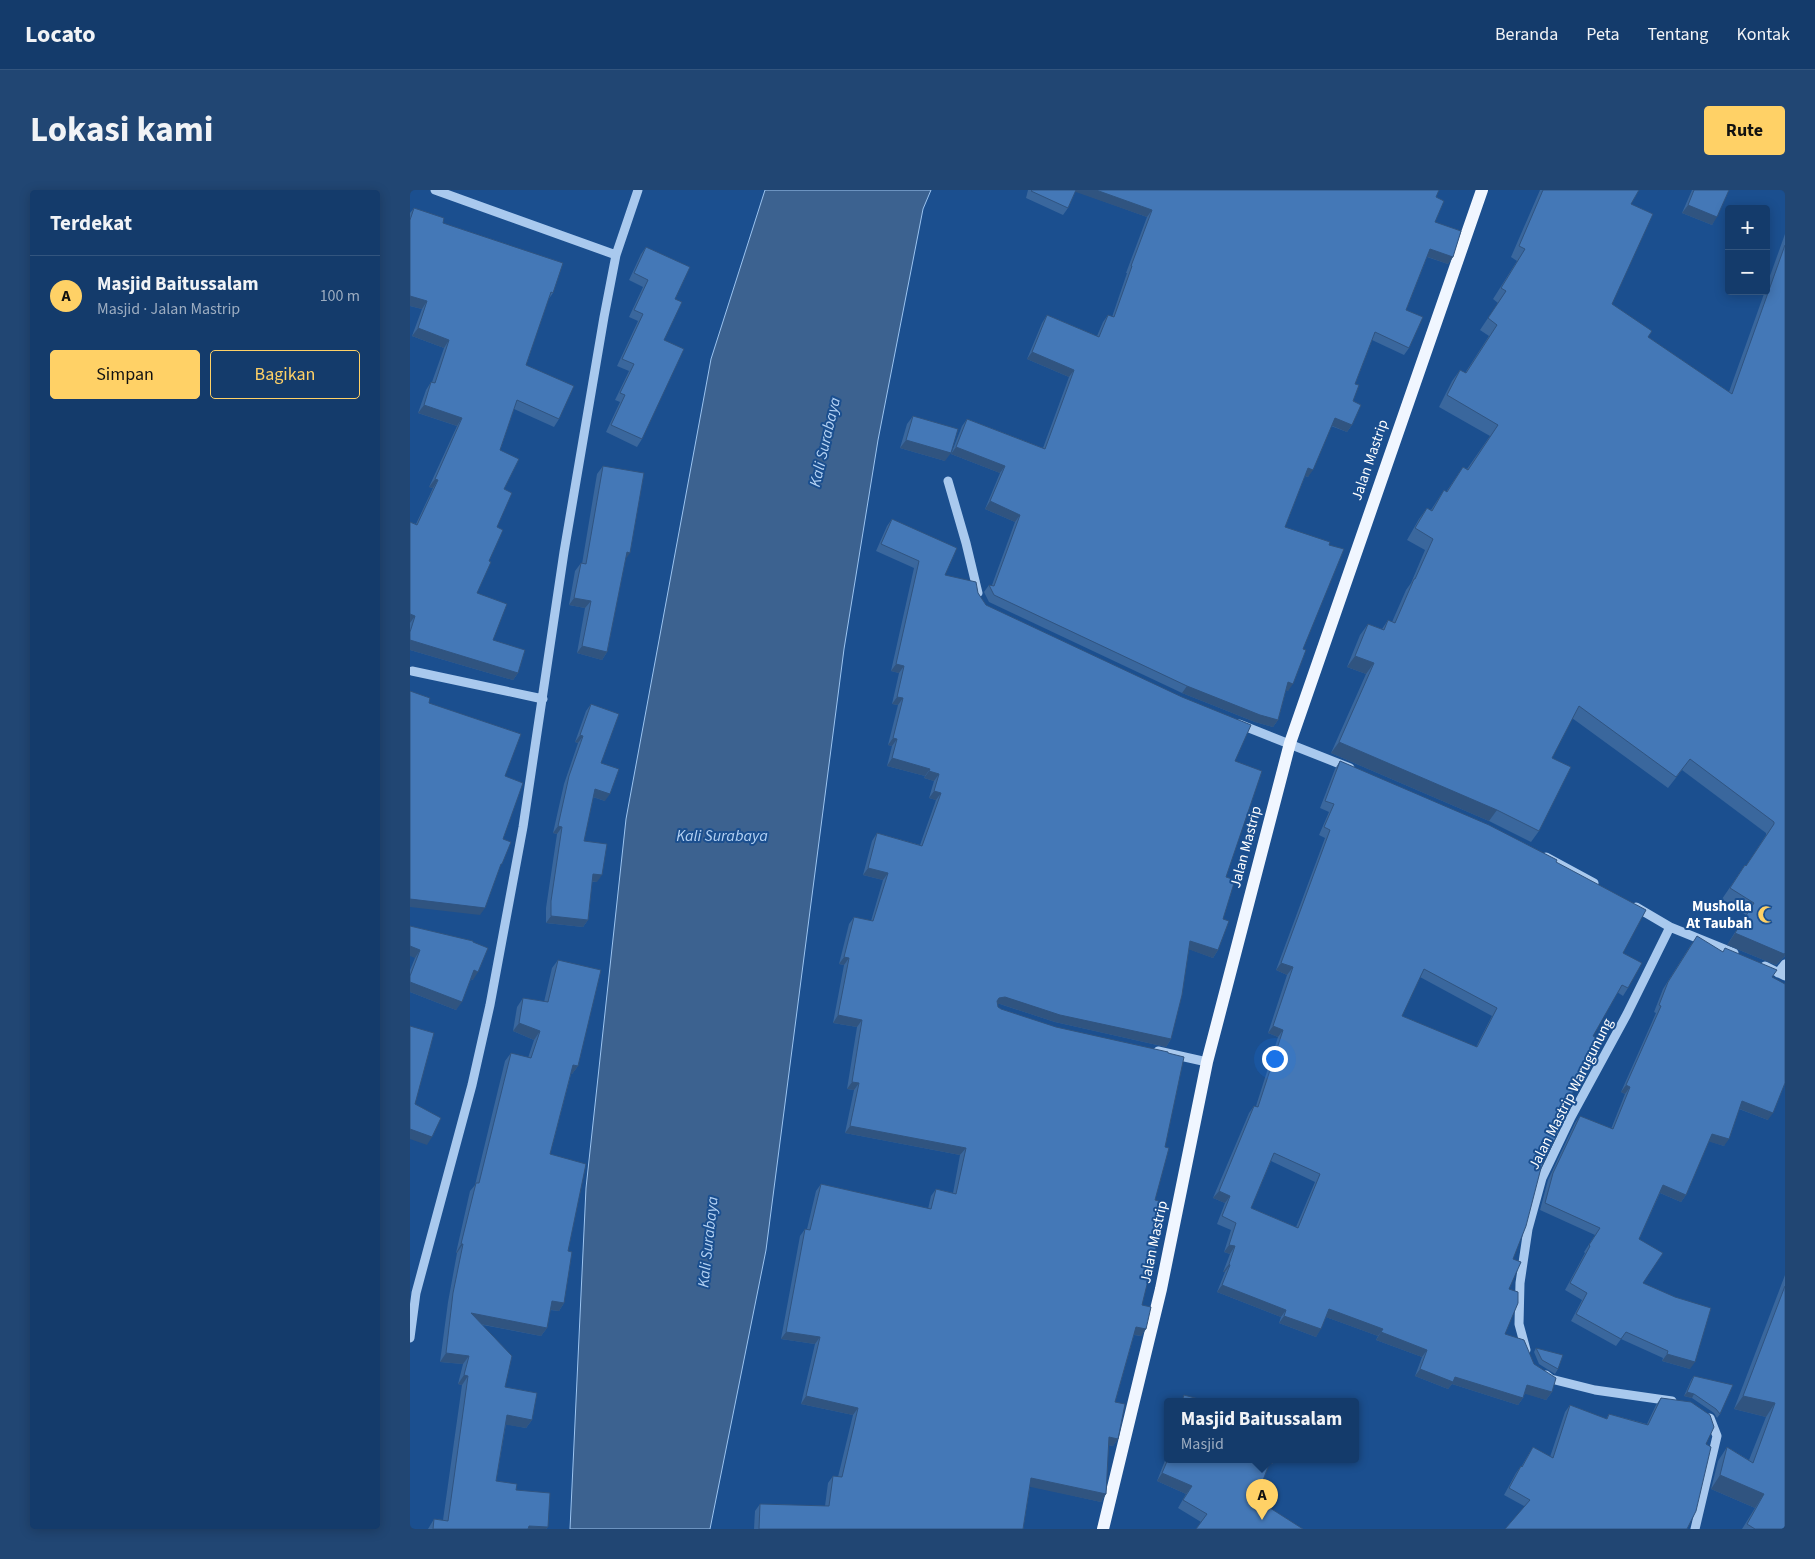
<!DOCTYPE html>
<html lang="id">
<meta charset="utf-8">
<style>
body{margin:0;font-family:"Source Sans 3",sans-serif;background:#214673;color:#f1f3f6}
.controls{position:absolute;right:15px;top:15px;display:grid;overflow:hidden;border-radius:5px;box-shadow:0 2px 12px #0003}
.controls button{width:45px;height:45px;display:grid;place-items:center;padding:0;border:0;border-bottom:1px solid #33557e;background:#143b6b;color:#f1f3f6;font:25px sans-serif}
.you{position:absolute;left:864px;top:868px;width:18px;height:18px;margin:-12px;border:4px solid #fff;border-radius:50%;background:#1a73e8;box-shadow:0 0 0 8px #1a73e833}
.badge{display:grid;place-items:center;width:32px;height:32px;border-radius:50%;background:#ffd166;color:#111;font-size:16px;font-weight:700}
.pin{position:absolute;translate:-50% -41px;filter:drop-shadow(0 1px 2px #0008)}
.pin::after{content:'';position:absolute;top:26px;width:18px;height:15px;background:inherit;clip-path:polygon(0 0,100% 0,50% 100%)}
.popup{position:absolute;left:754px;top:1208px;width:195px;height:65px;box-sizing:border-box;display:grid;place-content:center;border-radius:5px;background:#143b6b;filter:drop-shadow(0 1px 4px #0005);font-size:16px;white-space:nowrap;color:#9dadc1}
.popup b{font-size:19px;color:#f1f3f6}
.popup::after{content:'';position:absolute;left:50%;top:100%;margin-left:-10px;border:10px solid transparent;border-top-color:#143b6b}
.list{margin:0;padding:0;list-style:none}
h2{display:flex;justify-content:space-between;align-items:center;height:65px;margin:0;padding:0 20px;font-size:21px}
h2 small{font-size:16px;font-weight:400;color:#9dadc1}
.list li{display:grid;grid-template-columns:32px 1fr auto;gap:15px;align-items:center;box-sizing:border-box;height:80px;padding:0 20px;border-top:1px solid #33557e}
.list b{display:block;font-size:19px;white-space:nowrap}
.list p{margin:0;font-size:16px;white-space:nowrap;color:#9dadc1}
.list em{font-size:16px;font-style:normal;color:#9dadc1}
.actions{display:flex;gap:10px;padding:15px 20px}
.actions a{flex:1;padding:11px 0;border:1px solid #ffd166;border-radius:5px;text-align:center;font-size:18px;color:#ffd166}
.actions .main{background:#ffd166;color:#111}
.map{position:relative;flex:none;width:1375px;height:1339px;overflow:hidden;border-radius:5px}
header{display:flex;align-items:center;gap:30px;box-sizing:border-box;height:70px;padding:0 25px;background:#143b6b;border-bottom:1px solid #33557e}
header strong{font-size:24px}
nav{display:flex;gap:28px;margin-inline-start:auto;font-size:18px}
.intro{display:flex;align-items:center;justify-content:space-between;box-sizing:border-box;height:120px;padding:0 30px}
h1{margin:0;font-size:35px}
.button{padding:12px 22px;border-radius:5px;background:#ffd166;color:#111;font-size:18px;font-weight:700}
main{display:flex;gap:30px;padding:0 30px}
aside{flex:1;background:#143b6b;border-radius:5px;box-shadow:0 2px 12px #0003}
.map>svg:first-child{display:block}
.water{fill:#3c6290;stroke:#9cc4f0}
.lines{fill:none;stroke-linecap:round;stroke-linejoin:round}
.minor{stroke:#a9c9ee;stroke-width:9}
.major{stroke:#f0f6ff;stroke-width:12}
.wall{fill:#3a679d;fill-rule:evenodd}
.shaded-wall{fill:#305480}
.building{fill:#4478b7;stroke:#305480;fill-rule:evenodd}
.labels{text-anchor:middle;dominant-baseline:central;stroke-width:4;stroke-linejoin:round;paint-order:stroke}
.street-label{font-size:15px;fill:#fff;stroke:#1b4f8f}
.poi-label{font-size:15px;font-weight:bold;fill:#fff;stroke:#1b4f8f;text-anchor:end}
.water-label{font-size:16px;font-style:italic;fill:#b5d3f5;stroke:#1b4f8f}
</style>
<header>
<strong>Locato</strong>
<nav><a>Beranda</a><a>Peta</a><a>Tentang</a><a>Kontak</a></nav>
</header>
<div class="intro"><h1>Lokasi kami</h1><a class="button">Rute</a></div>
<main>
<aside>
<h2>Terdekat<small></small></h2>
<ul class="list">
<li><span class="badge">A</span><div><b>Masjid Baitussalam</b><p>Masjid · Jalan Mastrip</p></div><em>100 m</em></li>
</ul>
<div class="actions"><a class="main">Simpan</a><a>Bagikan</a></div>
</aside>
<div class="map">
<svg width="1375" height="1339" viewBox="0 0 1375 1339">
<rect width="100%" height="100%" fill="#1b4f8f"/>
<path class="water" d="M355,0H521L513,19L468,250L434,459L356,1060L300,1339H160L176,998L216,629L301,169Z"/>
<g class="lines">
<path class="minor" d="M25,0L206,65
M538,291L556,353L568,403
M2,481L133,509
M829,534L940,578
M1136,667L1184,693
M1226,717L1260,737L1324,763
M1355,776L1375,786
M1368,783L1375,774
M748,861L797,872
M0,1148L6,1103L62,895L80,815L113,637L154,362L194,127L206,65L228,0
M1116,1160L1109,1134L1110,1093L1118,1039L1132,988L1161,927L1217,824L1260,737
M1136,1185L1141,1189L1185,1200L1262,1211
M1285,1339L1307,1246L1300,1228"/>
<path class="major" d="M693,1339L751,1099L797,872L880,553L1072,0"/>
</g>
<path class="wall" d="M618,0H1029L1026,7L1025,32L1043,67L1038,74L1017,67L996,120L999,158L994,165L962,150L945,194L942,235L937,242L921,236L898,287L895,286L875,337L893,459L878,501L876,500L868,530L863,537L845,532L772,503L579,412L574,402L579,395H582L605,332L575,319L590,283L541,264L552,236L557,229L633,258L659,187L617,169L632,133L637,125L687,146L693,132L698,125L702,127L717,83H716L737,27L665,1L658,18L653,25L616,8Z
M1130,0H1229L1221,14L1202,114L1238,147L1319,202L1355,101H1356V97L1375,44V766L1366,775L1317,755L1336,725L1312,709L1335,675L1336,676L1356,645V643L1272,580L1258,598L1162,528L1142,568L1129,641L1121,652L1079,631L921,563L956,484L937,477L950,445L958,434L972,439L978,430L982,432L996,400L1001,393L1015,360L997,350L1009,329L1017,318L1021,320L1034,300L1036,302L1053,277L1057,279L1080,246L1029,217L1042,191L1050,180L1055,183L1079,146L1070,140L1088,113L1083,109L1107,71L1101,67Z
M1282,0H1319L1302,35L1272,23Z
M4,18L33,33L143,103L138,110L116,175L149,229L144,237L104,219L90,260L94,299L87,337L79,371L67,403L83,450L108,483L103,490L0,460V332L6,334L23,298L19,297L47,236L8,223L16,200L21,192H22L34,158L2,146L12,119L0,116V23Z
M236,57L265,109L254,150L232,249L227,257L196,242L210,212L205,210L219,181L207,176L228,131L219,127L233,97L219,90L231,64Z
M503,226L535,271L490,258L497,234Z
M193,276L215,370L197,462L192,470L167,463L175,418L159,415L165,381L171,373L172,374L187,284Z
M482,329L535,385L568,403L576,415L825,571L813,729L808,760L803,768L779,759L761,849L756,857L645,832L590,814H588V817L755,957L745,1010L732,1115L736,1139L731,1146L724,1145L705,1212L708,1249L703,1256L698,1255L696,1304L691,1312L620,1296L613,1339H344L345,1321L350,1314L415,1316L418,1293L423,1286L428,1287L443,1225L391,1214L405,1154L371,1149L390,1046L395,1039H397L406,1001L411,994L518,1019L521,1006L526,999L543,1003L550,965L435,943L444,900L437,899L447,837L423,833L434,775L429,774L439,734L444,727L461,731L473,690L453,685L462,651L467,643L510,655L526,610L519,608L524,591L514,588L515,586L477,576L482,556L478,555L488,515L482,514L489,483L481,481L504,378L466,361L477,336Z
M181,514L191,573L195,611L183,607L174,651L187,692H182L178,730L173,737L136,733V718L147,644L143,643L154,594L168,553L165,552L176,521Z
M930,571L1146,672L1213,763L1218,798L1213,806L1207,802L1183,846L1161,906L1131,978L1103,1069L1099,1099L1095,1144L1124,1174L1142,1202L1136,1210L1115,1203L1113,1208L1108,1215L1042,1194L1038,1199L1005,1186L1012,1167L966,1150L968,1146L916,1127L906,1147L869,1133L871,1127L807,1102L815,1082H813L820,1064L814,1062L821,1040L807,1034L815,1013L803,1008L839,923L844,916H846L868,847L858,843L877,785L866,780L915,648L909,645L919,622L910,618L925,579ZM1010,787L1082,826L1066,857L992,826ZM861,971L905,992L886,1037L841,1018Z
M0,736L63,752V790L61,789L46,820L0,802V780L5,768Z
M1282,753L1313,762L1362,787L1358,930L1329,919L1314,956L1299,951L1276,1005L1271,1012L1250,1003L1229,1049L1233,1093L1280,1179L1252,1171L1253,1168L1211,1149L1206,1156L1161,1131L1172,1110L1155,1100L1175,1063L1174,1062L1185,1045L1130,1020L1138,990L1165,933L1170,926L1201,939L1215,904L1211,902L1246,823L1244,822L1253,799Z
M148,770L168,876L162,884H161L140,964L158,1061L154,1113L149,1121L140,1120L137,1138L131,1146L73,1135L95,1197L122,1230L116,1238L96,1234L86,1291L106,1300L138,1337L136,1339H18L24,1329L33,1330L52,1195L48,1194L53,1174L30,1172L38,1112L47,1063H46L60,1001L65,995L95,871L101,863L118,868L124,850L103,841L107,817L113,808L134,812L142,778Z
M1375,1085V1339H1332L1345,1318L1301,1299L1308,1271L1317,1257L1339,1270L1356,1227L1324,1219Z
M1126,1158L1148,1179L1145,1184L1129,1174L1124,1162Z
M1284,1186L1310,1224L1307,1228L1304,1223L1282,1208L1274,1206L1281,1190Z
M1251,1208L1296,1254L1114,1316L1094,1305L1106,1283L1111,1276V1277L1123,1257L1140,1267L1155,1222L1160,1215L1196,1229L1199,1224L1237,1234L1246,1215Z
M758,1263V1269H866L862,1274H859L846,1309L791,1332L768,1318L776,1304L747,1291Z"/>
<path class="shaded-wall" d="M664,0H686L742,20L737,27L663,1Z
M1278,15L1307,27L1302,35L1272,23Z
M1020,59L1043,67L1038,74L1015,66Z
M0,106L17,111L12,119L0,116Z
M8,138L39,150L34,158L2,146Z
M622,162L664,180L659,187L617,169Z
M14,215L52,228L47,236L8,223Z
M925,228L942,235L937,242L920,235Z
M496,250L541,263L535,271L490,258Z
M546,257L595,276L590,283L541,264Z
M898,278L903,280L898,287L893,285Z
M25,289L28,290L23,298L19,297Z
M580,311L610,325L605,332L575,319Z
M217,362L220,363L215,370Z
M164,408L181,411L175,418L159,415Z
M0,424L5,426L0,433Z
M0,450L108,483L103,490L0,460Z
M172,456L197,462L192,470L167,463Z
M945,466L964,473L956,484L937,477Z
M486,474L494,476L489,483L481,481Z
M878,492L883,494L878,501L873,499Z
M777,496L868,530L863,537L845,532L772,503Z
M487,507L493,508L488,515L482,514Z
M170,545L173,546L168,553L165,552Z
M483,548L487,549L482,556L478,555Z
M929,552L1087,620L1079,631L921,563Z
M482,568L520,579L515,586L477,576Z
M519,581L529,584L524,591L514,588Z
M185,599L200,604L195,611L180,606Z
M524,601L531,603L526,610L519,608Z
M148,636L152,637L147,644L143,643Z
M458,678L478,683L473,690L453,685Z
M183,684L192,685L187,692L178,691Z
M0,709L75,718L70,725L0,717Z
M141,726L178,730L173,737L136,733Z
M1325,743L1375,763V766L1366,775L1317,755Z
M780,751L808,760L803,768L775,758Z
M0,756L10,760L5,768L0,766Z
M434,767L439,768L434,775L429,774Z
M871,773L883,777L877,785L866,780Z
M64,780L68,782L63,790L59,788Z
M0,792L52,812L46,820L0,802Z
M595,807L761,849L756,857L645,832L590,814L584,815L589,808Z
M428,825L452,830L447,837L423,833Z
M109,833L130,841L124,850L103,841Z
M863,836L873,840L868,847L858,843Z
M163,875L168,876L162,884H157Z
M442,892L449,893L444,900L437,899Z
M1216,895L1220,897L1215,904L1211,902Z
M1332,911L1363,923L1358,930L1327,918Z
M440,936L556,958L550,965L435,943Z
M0,939L22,947L17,955L0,949Z
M1302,944L1319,949L1314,956L1297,951Z
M1253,995L1276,1005L1271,1012L1248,1002Z
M809,1001L820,1006L815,1013L803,1008Z
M51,1054H53L47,1063H46Z
M819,1055L825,1056L820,1064L814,1062Z
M819,1074L820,1075L815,1082H813Z
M812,1095L876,1120L871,1127L807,1102Z
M142,1111L154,1113L149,1121L136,1119Z
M919,1119L973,1139L968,1146L913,1126Z
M61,1123L137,1138L131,1146L55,1131Z
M874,1126L911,1139L906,1147L869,1133Z
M726,1137L736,1139L731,1146L721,1144Z
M376,1142L410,1147L405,1154L371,1149Z
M971,1142L1017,1160L1012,1167L966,1150Z
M36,1163L59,1166L53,1174L30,1172Z
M1257,1164L1285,1172L1280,1179L1252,1171Z
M1010,1179L1045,1187L1113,1208L1108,1215L1042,1194L1038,1199L1005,1186Z
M54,1185L58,1186L52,1195L48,1194Z
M1117,1195L1142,1202L1136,1210L1112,1203Z
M1277,1202L1284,1204L1282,1208L1274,1206Z
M396,1206L448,1218L443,1225L391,1214Z
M1333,1206L1365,1213L1356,1227L1324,1219Z
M97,1225L122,1230L116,1238L91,1234Z
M699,1247L708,1249L703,1256L694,1254Z
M860,1269H866L862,1274L857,1273Z
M752,1283L782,1296L776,1304L747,1291Z
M1310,1285L1354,1304L1345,1318L1301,1299Z
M621,1288L696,1304L691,1312L616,1296Z
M119,1336L138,1337L136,1339H117Z"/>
<path class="building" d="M622,0H666L658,18L621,1Z
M686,0H1029L1026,7L1034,11L1025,32L1051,41L1043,67L1020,59L996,120L1013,127L999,158L965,142L945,194L949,195L943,211L951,215L942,235L925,228L903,280L898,278L875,337L920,352L919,355L934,359L893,459L896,460L883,494L878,492L868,530L850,525L777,496L584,405L579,395L584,396L610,325L580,311L595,276L546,257L557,229L635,259L664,180L622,162L637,125L689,147L698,125L704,127L722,76H721L742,20Z
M1133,0H1229L1221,14L1243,24L1202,114L1242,141L1238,147L1322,204L1375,55V763L1374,764L1325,743L1344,713L1320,698L1335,675L1336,676L1364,634V632L1280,569L1266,587L1169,516L1142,568L1161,577L1129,641L1087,620L929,552L964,473L945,466L958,434L974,440L978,430L985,433L1004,389H1005L1023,349L1005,338L1017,318L1022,321L1034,300L1037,302L1053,277L1058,280L1088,235L1037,205L1050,180L1056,183L1087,135L1078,128L1096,101L1091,98L1115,59L1109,56Z
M1284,0H1319L1307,27L1278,15Z
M4,18L34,28L33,33L153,73L143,103L141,102L116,175L164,196L149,229L107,210L90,260L109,269L94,299L102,303L87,337L93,340L79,371L81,372L67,403L97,414L83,450L115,460L108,483L0,450V442L5,426L0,424V332L7,335L28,290L25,289L52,228L14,215L21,192L25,193L39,150L8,138L17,111L0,106V30Z
M236,57L280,77L265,109L272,112L254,150L274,159L232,249L201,235L215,205L210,203L224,174L212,169L233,124L224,120L238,90L224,83Z
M503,226L548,239L541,263L496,250Z
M193,276L234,283L220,363L217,362L197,462L172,456L181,411L164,408L171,373L176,374Z
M482,329L547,358L535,385L566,392L568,403L576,415L772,507L841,535L825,571L852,581L816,687L825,690L813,729L819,731L808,760L780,751L772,805L761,849L650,825L595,807L589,808L587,811L588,817L591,819L646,837L758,862V863L774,867L755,957L759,958L745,1010L757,1013L732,1115L741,1117L736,1139L726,1137L705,1212L715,1214L708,1249L699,1247L696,1304L621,1288L613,1339H349L350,1314L419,1316L423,1286L432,1287L448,1218L396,1206L410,1147L376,1142L395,1039L400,1040L411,994L521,1019L526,999L546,1004L556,958L440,936L449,893L442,892L452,830L428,825L439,768L434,767L444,727L463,731L478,683L458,678L467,643L512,656L531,603L524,601L529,584L519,581L520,579L482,568L487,549L483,548L493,508L487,507L494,476L486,474L509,371L471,354Z
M0,501L20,508L19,513L111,544L95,586L113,593L93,649L101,652L92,674H91L75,718L0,709Z
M181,514L209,524L191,573L209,579L200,604L185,599L174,651L197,654L192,685L183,684L178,730L141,726V711L152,637L148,636L159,586L173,546L170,545Z
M930,571L1079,635L1147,670L1146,672L1236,720L1213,763L1232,773L1218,798L1212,795L1183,846L1191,850L1161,906L1165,908L1131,978L1116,1036L1103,1069L1111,1072L1099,1099L1108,1102V1113L1095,1144L1114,1150L1124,1174L1146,1188L1142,1202L1117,1195L1113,1208L1045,1187L1043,1192L1010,1179L1017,1160L971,1142L973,1139L919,1119L911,1139L874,1126L876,1120L812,1095L820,1075L819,1074L825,1056L819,1055L826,1033L812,1026L820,1006L809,1001L844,916L848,917L873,840L863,836L883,777L871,773L920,640L914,637L924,614L915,611ZM1014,779L1087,818L1067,857L992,826ZM864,963L910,984L888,1038L841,1018Z
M0,736L63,751V752L78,758L68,782L64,780L52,812L0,792V786L10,760L0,756Z
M1287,746L1313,762L1315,758L1367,780L1362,787L1375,794V893L1363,923L1332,911L1319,949L1302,944L1276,1005L1253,995L1229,1049L1253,1063L1233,1093L1265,1107L1301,1118L1285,1172L1257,1164L1258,1161L1216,1142L1211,1149L1166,1124L1177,1103L1160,1093L1180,1056L1179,1055L1190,1038L1135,1013L1143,983L1170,926L1203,939L1220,897L1216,895L1251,816L1249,815L1258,792Z
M148,770L191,780L168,876L163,875L140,964L176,974L158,1061L162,1062L154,1113L142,1111L137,1138L61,1123L102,1166L95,1197L127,1203L122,1230L97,1225L86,1291L107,1294L106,1300L140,1303L138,1337L119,1336L118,1339H23L24,1329L38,1331L58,1186L54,1185L59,1166L36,1163L43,1103L53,1054H51L66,993H69L101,863L121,868L130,841L109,833L113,808L138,812Z
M0,836L24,843L5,914L31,928L22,947L0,939Z
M1375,1096V1339H1345L1337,1334L1354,1304L1310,1285L1317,1257L1343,1273L1365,1213L1333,1206Z
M1126,1158L1153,1165L1148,1179L1132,1170Z
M1284,1186L1323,1195L1310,1224L1306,1219L1284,1204L1277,1202Z
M774,1205L796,1211H772Z
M1251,1208L1281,1212L1300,1225L1304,1237L1296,1254L1301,1257L1286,1321L1277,1339H1095L1120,1310L1099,1298L1111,1276L1112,1277L1123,1257L1143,1268L1160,1215L1197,1229L1199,1224L1238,1235Z
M758,1269H861L846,1309L893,1339H786L797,1324L773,1310L782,1296L752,1283Z"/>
<defs>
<symbol id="mosque-bare" viewBox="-9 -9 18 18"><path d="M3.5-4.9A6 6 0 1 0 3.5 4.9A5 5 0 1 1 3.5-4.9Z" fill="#ffd166" stroke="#1b4f8f" stroke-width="2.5" paint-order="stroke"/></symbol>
</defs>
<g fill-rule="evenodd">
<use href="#mosque-bare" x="1344" y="712" width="25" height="25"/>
</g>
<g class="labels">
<g class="street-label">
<text transform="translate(960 270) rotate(-71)">Jalan Mastrip</text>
<text transform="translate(836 657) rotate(-75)">Jalan Mastrip</text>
<text transform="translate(1161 904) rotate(-63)">Jalan Mastrip Warugunung</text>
<text transform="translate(744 1052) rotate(-78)">Jalan Mastrip</text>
</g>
<g class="poi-label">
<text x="1342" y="716">Musholla<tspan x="1342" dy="17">At Taubah</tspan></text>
</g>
<g class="water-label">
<text transform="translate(415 252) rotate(-77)">Kali Surabaya</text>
<text x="312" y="646">Kali Surabaya</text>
<text transform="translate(298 1052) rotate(-84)">Kali Surabaya</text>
</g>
</g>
</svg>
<div class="controls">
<button>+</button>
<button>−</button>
</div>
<div class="you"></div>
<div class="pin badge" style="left:852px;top:1330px">A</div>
<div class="popup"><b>Masjid Baitussalam</b>Masjid</div>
</div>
</main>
